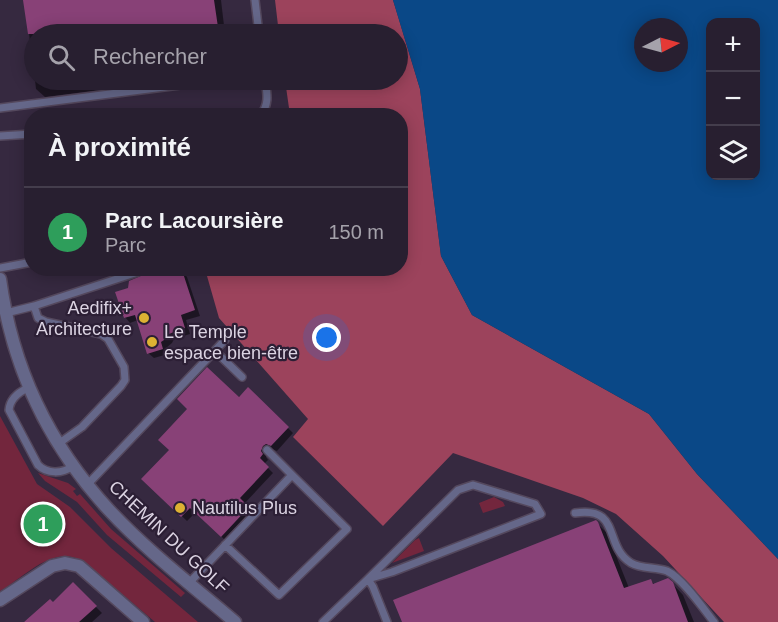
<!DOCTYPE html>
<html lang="fr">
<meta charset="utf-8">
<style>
body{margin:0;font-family:Arial,sans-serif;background:#302738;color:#f1f3f6}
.controls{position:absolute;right:18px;top:18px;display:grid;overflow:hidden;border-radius:12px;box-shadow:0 3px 15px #0003}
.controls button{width:54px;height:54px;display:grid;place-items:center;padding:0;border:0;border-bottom:2px solid #443d4c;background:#281f30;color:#f1f3f6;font:30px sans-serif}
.compass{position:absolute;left:634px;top:18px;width:54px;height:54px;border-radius:50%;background:#281f30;box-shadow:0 3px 15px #0003;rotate:84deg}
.you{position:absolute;left:327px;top:338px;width:21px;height:21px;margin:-15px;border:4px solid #fff;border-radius:50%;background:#1a73e8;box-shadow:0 0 0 9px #1a73e833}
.badge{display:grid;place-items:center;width:39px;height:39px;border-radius:50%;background:#0b8043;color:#fff;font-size:20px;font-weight:700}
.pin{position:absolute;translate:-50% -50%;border:3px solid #fff;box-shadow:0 2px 6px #0006}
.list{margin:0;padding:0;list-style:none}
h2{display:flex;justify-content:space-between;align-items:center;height:78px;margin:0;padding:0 24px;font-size:26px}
h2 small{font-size:20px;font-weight:400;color:#a5a2ab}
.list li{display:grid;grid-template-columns:39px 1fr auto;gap:18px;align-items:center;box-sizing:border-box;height:90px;padding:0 24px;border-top:2px solid #443d4c}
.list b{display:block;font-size:22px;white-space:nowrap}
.list p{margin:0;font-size:20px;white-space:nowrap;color:#a5a2ab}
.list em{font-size:20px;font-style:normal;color:#a5a2ab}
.icon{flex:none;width:33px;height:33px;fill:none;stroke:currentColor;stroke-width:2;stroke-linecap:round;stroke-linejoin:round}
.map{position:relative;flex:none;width:778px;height:622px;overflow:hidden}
.search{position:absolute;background:#281f30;box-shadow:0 3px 15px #0003;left:24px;top:24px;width:384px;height:66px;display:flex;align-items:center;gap:15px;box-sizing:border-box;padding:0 21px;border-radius:33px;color:#a5a2ab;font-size:22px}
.panel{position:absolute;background:#281f30;box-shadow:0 3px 15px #0003;left:24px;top:108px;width:384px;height:168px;border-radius:24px}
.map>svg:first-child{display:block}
.green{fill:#73263d}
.forest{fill:#9c435c}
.water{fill:#0a4887;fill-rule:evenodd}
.shadow{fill:#0007}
.building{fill:#884177}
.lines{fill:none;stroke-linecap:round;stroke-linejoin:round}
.service-casing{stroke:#54485d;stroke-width:10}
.minor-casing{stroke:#54485d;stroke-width:15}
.tertiary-casing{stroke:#54485d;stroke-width:15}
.service{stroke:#656789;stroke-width:7}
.minor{stroke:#656789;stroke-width:12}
.tertiary{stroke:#656789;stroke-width:12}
.poi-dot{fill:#ddb133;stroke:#2c1f35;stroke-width:2}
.labels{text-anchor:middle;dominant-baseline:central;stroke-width:4.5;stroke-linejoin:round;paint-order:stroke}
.poi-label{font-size:18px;fill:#dbd3e2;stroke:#2c1f35;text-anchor:start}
.street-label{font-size:18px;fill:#dbd3e2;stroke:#2c1f35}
</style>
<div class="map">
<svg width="778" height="622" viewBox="0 0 778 622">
<rect width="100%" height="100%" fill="#362940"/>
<path class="green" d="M0,416L37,484L70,507L111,548L198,622H155L83,561C53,544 26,576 0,591Z
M38,473L68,483L76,489L73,491L77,496L80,494L111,529L185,593L181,597L107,535L77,502L45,481Z
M494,497L503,502L505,506L483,513L479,503Z
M419,538L424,551L392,563L415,540Z"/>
<path class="forest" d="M275,0H393L420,89L441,256L472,315L649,414L697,474L778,559V622H724L663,556L616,514L583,498L453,453L383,526L293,437L308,419L219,318L205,269L400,268V116L290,115L285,80H398V34H279Z"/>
<path class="water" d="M393,0H778V559L697,474L649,414L472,315L441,256L420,89ZM710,22H756V176H710ZM643,27H679V63H643Z"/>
<path class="shadow" d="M25,0H221L225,34H34V75Z
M35,80H178L45,97L36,89Z
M146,268H170L172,274L182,271L187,277L200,316L186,320L190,334L174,339L172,343L166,348L168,354L154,358L148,353L138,320L130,323L125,317L130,289L143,277Z
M248,389L293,433L277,451L272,449L268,452L266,457L268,460L264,464L273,473L244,504L254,513L227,542L196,512L187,521L143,479Z
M596,522L607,533L629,588L651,581L655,585L672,583L683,595L694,622H404Z
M73,584L102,613L92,622H24L53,604Z"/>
<path class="building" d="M23,0H214L219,34H28Z
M142,268H167L169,274L182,270L195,310L181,315L185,328L169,334L167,338L161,342L163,349L147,354L135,315L124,318L115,292L128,288L129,281L143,275Z
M207,367L239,397L248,387L289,427L271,446L266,444L263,446L261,451L263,454L260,458L269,467L240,498L249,507L221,537L190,508L181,517L141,479L169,450L158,440L187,409L177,399Z
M596,520L598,522L624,588L651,579L653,584L668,578L673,582L688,622H402L393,600Z
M73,582L97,606L79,622H24L50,599L53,602Z"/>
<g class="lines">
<defs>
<path id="service" d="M255,0L259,34
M0,108L219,80
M260,116C270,104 267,93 265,80
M0,136L32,134
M32,235V237
M0,268L32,262
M34,306L138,272
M6,313L34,306L38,318L46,322L101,334L108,339L124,367L125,380L121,386L82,427L58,444
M215,351L242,377
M28,388C19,392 10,399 9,410L38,465C47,474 62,474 73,466
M267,450L292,475
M87,485L225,340
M473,485L535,504L541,514L392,572L368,579L458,490Z
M575,513C622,506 603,546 631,563C641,569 655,567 667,571C682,578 703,608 714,622
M190,582L292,475L347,529L279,595L225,545
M323,622L368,579L373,587L387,622"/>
<path id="minor" d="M0,600L52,566L65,563L79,566L143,622"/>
<path id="tertiary" d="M0,279C12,367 49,445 109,510C147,551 193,586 235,622"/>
</defs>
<use href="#service" class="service-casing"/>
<use href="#minor" class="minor-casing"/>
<use href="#tertiary" class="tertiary-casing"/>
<use href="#service" class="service"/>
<use href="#minor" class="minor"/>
<use href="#tertiary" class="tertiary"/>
</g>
<g class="poi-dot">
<circle cx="144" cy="318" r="6"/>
<circle cx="152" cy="342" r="6"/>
<circle cx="180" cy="508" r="6"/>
</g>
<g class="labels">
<g class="poi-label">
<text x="132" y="308" text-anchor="end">Aedifix+<tspan x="132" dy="21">Architecture</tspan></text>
<text x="164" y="332">Le Temple<tspan x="164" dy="21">espace bien-être</tspan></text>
<text x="192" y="508">Nautilus Plus</text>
</g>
<g class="street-label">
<text transform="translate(169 537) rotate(43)">CHEMIN DU GOLF</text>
</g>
</g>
</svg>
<div class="controls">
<button>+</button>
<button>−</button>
<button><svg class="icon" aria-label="layers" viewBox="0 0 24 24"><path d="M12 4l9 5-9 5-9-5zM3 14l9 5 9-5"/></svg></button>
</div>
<svg class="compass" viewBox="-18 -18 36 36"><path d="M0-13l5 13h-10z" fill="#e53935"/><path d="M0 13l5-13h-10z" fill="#a5a2ab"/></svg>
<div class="you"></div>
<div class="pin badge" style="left:43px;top:524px;background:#2e9e5b">1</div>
<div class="search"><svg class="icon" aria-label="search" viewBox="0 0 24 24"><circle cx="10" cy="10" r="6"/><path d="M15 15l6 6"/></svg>Rechercher</div>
<section class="panel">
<h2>À proximité<small></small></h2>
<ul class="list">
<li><span class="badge" style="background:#2e9e5b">1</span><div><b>Parc Lacoursière</b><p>Parc</p></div><em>150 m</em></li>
</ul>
</section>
</div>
